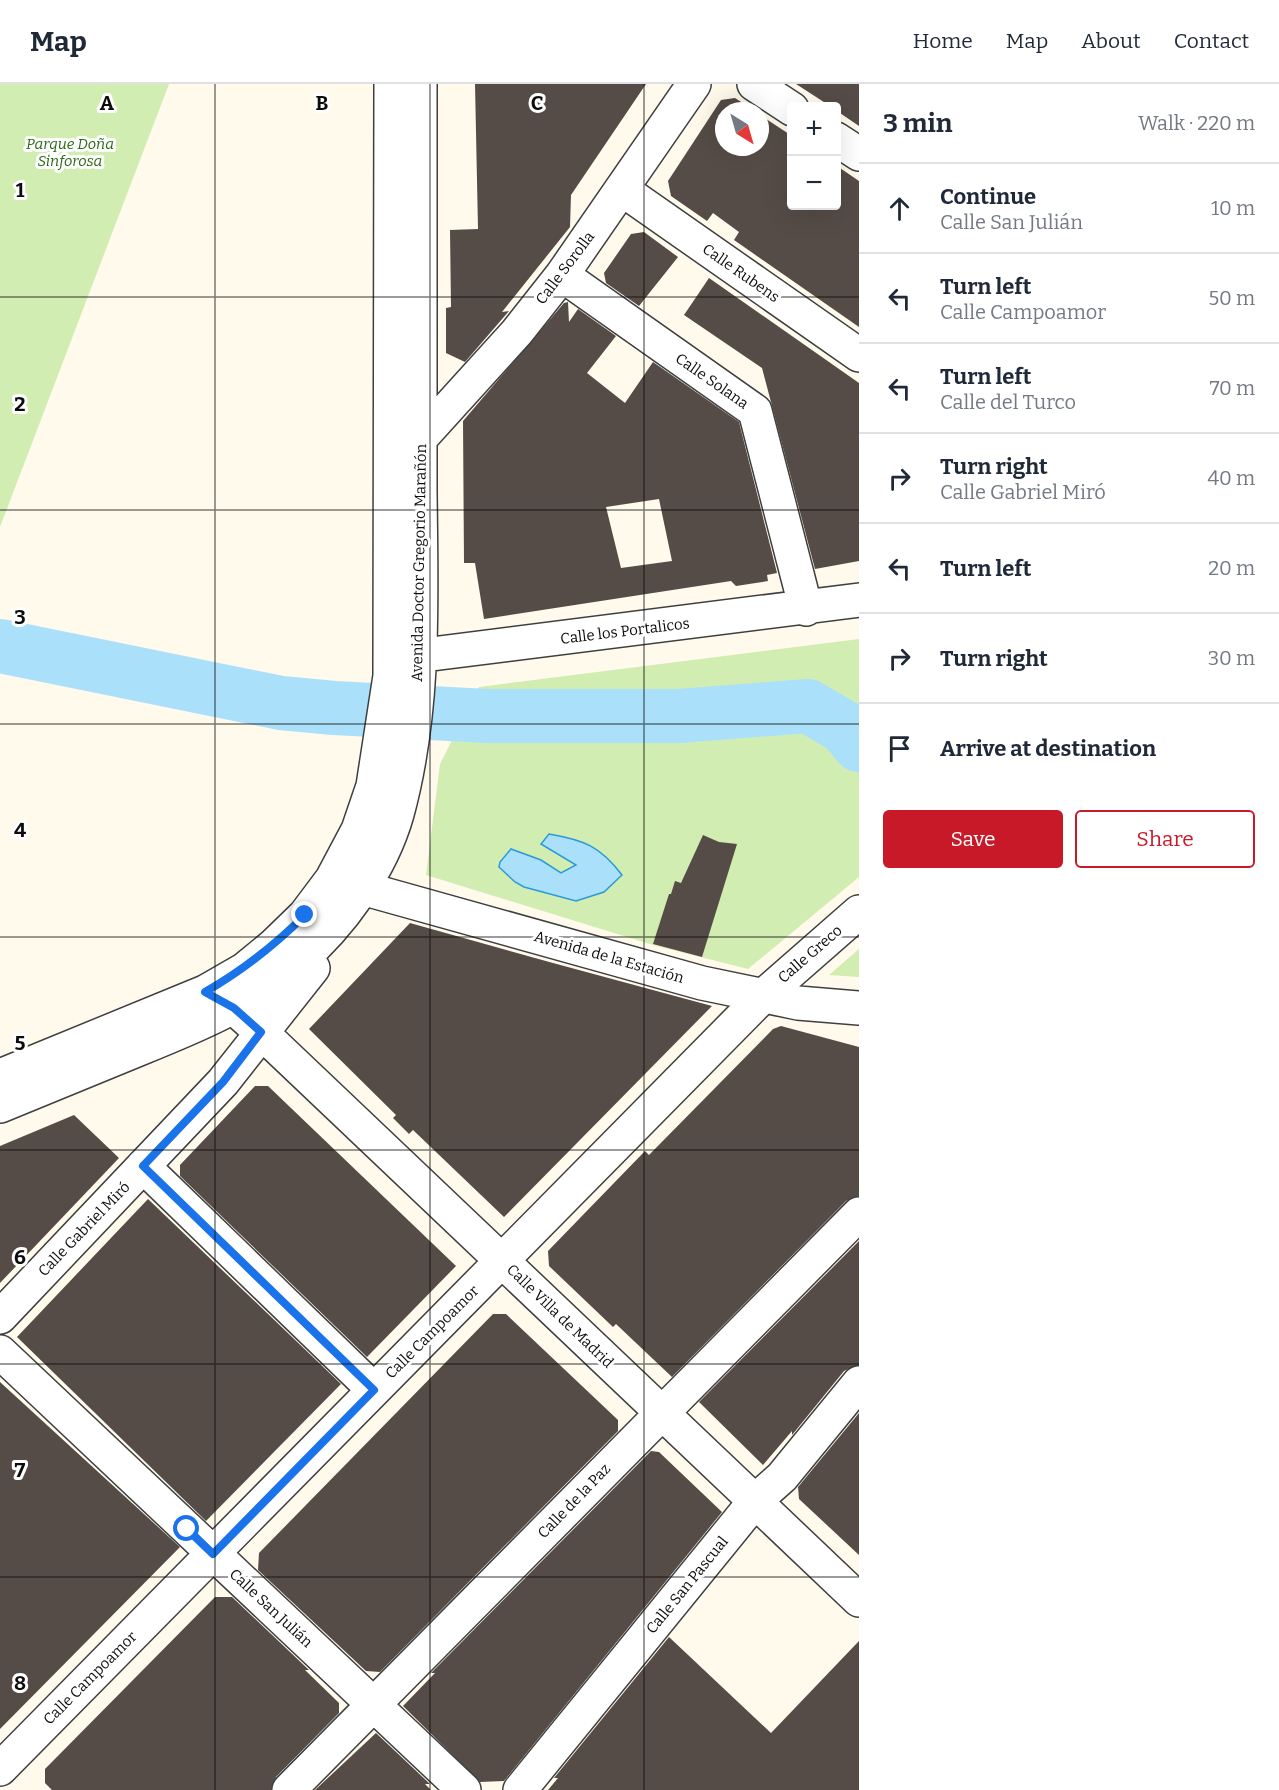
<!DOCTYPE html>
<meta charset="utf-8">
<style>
body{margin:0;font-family:Bitter,serif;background:#f2f2f3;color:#1f2937}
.controls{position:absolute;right:18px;top:18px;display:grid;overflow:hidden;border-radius:6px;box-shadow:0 6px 24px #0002}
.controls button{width:54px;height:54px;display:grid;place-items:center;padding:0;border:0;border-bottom:2px solid #e0e1e3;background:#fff;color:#1f2937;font:30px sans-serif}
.compass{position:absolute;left:715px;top:18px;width:54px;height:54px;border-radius:50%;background:#fff;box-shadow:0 6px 24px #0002;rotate:143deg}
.stop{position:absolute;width:18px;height:18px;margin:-14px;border:4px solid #1a73e8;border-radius:50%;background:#fff}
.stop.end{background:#1a73e8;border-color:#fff;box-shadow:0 2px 6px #0008}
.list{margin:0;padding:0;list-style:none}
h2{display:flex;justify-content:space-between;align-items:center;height:78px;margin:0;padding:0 24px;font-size:26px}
h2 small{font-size:20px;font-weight:400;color:#747a83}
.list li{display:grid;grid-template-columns:39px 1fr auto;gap:18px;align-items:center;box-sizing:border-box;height:90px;padding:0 24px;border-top:2px solid #e0e1e3}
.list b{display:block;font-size:22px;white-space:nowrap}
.list p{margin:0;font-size:20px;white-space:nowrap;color:#747a83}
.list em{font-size:20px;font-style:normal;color:#747a83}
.actions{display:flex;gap:12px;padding:18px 24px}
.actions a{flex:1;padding:14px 0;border:2px solid #c71927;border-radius:6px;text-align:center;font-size:21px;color:#c71927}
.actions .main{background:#c71927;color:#fff}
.icon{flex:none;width:33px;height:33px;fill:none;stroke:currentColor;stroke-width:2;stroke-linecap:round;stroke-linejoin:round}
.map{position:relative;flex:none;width:859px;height:1706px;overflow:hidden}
header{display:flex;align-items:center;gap:36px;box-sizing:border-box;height:84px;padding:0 30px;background:#fff;border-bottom:2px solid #e0e1e3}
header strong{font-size:28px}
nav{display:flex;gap:33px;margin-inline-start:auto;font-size:21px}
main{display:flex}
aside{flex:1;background:#fff}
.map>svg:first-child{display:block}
.green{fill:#d2edb1}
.water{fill:#abe0fb;stroke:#2b9ad9;stroke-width:1.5}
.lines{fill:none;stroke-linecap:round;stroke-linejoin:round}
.river{stroke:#abe0fb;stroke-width:54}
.building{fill:#554c47;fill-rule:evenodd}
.minor-casing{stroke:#3f3f3f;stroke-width:36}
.minor{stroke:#fff;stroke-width:33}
.route{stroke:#1a73e8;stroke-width:8}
.grid{fill:none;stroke:#0c0c0c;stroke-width:1.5;stroke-opacity:0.55}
.labels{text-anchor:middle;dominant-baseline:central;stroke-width:6;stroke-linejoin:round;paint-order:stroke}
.park-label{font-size:15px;font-style:italic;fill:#2b6917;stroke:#fff}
.street-label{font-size:15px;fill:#0c0c0c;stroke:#fff}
.grid-label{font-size:20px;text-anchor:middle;font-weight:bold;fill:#0c0c0c;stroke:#fff;stroke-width:6;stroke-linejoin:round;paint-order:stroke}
</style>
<header>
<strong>Map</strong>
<nav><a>Home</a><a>Map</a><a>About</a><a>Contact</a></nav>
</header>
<main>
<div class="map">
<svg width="859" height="1706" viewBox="0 0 859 1706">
<rect width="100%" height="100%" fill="#fffaeb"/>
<path class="green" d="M0,0H169L0,443Z
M859,555V793L748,885L653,861L426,791L440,680L479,603Z
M859,865V893L829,891Z"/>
<path class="water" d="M549,750C584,756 600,762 622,791L604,808L576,817L524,803L515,798L499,783L500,778L511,765L541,776L561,789L576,781L541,760Z"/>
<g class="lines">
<path class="river" d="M0,562L281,619L334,624L488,632H679L808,622L844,643L859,661"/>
</g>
<path class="building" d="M475,0H646L571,111L570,143L502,228L509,227L465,278L446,269V224L451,223L450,146L478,145Z
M796,0H859V42L837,27V22H830Z
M735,14L755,27H724V63H760V31L792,52V122H837V82L859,97V243L734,156L739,148L713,129L707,137L671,112L668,97L721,16Z
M644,148L678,173L639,222L606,199L604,189L631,150Z
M709,194L859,299V477L815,485L762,284L684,231Z
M568,218L569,238L578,225L616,252L587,289L625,319L653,278L739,338L777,489L767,491L768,497L736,502L731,497L484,535L475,479H464L463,337L564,219ZM659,415L672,477L621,484L606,423Z
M703,751L719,758L737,760L702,873L653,860L669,810H671L675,797L681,799Z
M410,839L553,879L712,922L504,1133L413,1046L409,1050L393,1034L396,1031L309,945Z
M781,942L859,963V1112L846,1117L672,1293L616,1240L613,1243L549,1182L548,1167L645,1067L649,1071L773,945Z
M255,1002H268L456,1182L367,1273L180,1092V1081Z
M74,1031L119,1074L0,1199V1062Z
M148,1115L341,1300L206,1437L17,1253Z
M859,1157V1281L844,1287L792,1351V1347L763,1381L699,1318Z
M493,1230H506L618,1336V1347L380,1588L366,1587L258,1486L259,1469Z
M0,1298L180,1463L0,1645Z
M859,1329V1471L799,1415L798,1403Z
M651,1367L659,1368L722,1428L504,1697L480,1698L403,1622L435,1589H431Z
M215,1513H232L309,1586H305L339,1619V1629L276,1693L271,1706H52L45,1699V1685Z
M669,1553L771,1649L859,1557V1706H548L558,1694H554Z
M376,1649L430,1700H425L431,1706H315Z"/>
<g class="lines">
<defs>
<path id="minor" d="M754,0L792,25
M836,55L859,70
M623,106L859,271
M562,191L755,327L806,525
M420,355L517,248L562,191L694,0
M400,574L859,516
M362,804L702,899L798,919L859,924
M217,915L234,924L261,948L859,1516
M0,992L205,908L245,885L273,862L305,831L332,795L358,746L373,702L390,592L391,0
M0,1022C46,1003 93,984 139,965C196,942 250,920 297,879C341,841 381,786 397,730C426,624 421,515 420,407C420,271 420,136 420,0
M143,1082L374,1306
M0,1233L223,998L313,884
M0,1268L464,1706
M0,1685L762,913L859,828
M289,1706L859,1130
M520,1706L755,1417L782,1393L859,1299"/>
</defs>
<use href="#minor" class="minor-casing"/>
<use href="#minor" class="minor"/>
</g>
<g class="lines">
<path class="route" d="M187,1445L213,1470L374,1306L143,1082L223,998L261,948L234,924L205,908C243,886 274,862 305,831"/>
</g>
<path class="grid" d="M215,0V1706M430,0V1706M644,0V1706M0,213H859M0,426H859M0,640H859M0,853H859M0,1066H859M0,1280H859M0,1493H859"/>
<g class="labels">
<g class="park-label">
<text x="70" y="60">Parque Doña<tspan x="70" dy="17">Sinforosa</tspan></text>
</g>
<g class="street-label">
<text transform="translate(565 184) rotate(-53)">Calle Sorolla</text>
<text transform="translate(741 189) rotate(35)">Calle Rubens</text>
<text transform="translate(712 297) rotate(35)">Calle Solana</text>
<text transform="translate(419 479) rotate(-89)">Avenida Doctor Gregorio Marañón</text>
<text transform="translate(625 547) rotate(-7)">Calle los Portalicos</text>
<text transform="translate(810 870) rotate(-41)">Calle Greco</text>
<text transform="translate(609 873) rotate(16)">Avenida de la Estación</text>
<text transform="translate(84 1145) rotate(-46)">Calle Gabriel Miró</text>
<text transform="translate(560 1232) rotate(44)">Calle Villa de Madrid</text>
<text transform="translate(432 1248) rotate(-45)">Calle Campoamor</text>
<text transform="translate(574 1417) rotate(-46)">Calle de la Paz</text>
<text transform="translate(687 1501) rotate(-51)">Calle San Pascual</text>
<text transform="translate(271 1524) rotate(43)">Calle San Julián</text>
<text transform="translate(90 1594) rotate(-45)">Calle Campoamor</text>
</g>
</g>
<g class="grid-label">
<text x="107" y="26">A</text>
<text x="322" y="26">B</text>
<text x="537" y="26">C</text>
<text x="20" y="113">1</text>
<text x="20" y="327">2</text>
<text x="20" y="540">3</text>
<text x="20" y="753">4</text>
<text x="20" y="966">5</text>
<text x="20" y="1180">6</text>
<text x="20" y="1393">7</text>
<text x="20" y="1606">8</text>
</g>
</svg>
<div class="controls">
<button>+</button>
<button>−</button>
</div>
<svg class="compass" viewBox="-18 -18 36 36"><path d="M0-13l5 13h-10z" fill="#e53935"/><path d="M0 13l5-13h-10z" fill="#747a83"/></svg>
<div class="stop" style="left:187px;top:1445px"></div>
<div class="stop end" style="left:305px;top:831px"></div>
</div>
<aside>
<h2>3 min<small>Walk · 220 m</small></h2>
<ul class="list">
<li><svg class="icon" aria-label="ahead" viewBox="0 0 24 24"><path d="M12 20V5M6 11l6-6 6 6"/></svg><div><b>Continue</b><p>Calle San Julián</p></div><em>10 m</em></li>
<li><svg class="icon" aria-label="left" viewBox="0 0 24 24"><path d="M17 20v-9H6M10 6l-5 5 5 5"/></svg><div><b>Turn left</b><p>Calle Campoamor</p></div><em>50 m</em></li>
<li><svg class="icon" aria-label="left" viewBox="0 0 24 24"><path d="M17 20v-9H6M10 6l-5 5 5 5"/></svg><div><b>Turn left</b><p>Calle del Turco</p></div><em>70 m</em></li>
<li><svg class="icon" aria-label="right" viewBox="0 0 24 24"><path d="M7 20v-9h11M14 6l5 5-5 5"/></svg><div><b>Turn right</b><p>Calle Gabriel Miró</p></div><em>40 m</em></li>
<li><svg class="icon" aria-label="left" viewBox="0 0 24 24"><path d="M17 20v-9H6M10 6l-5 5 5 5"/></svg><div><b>Turn left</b></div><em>20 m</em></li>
<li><svg class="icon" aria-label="right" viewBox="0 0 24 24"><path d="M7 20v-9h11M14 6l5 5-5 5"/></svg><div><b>Turn right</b></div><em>30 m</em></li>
<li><svg class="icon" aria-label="arrive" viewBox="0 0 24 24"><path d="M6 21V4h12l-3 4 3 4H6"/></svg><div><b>Arrive at destination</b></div></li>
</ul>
<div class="actions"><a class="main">Save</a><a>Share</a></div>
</aside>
</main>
